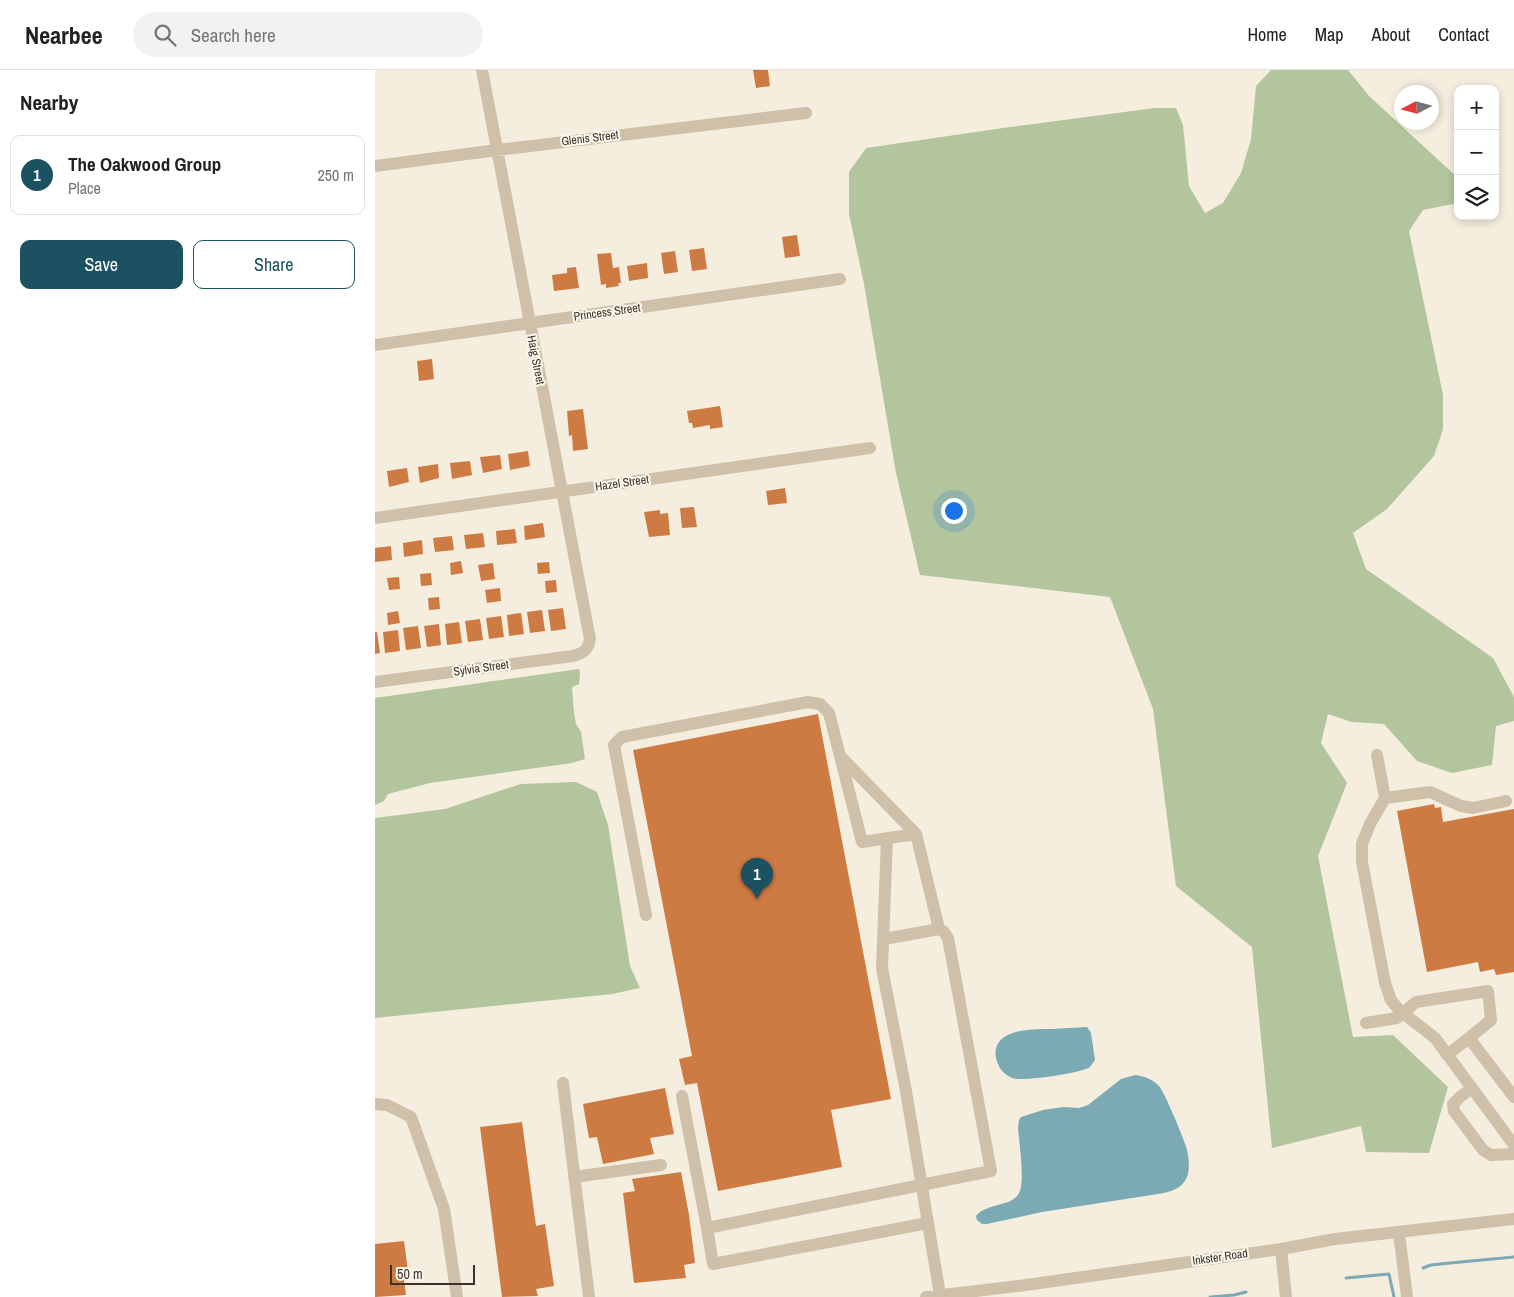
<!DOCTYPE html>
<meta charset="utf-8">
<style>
body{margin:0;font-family:"Archivo Narrow",sans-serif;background:#f2f2f2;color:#202124}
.controls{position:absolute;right:15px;top:15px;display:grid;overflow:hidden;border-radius:10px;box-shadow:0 2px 8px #0003}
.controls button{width:45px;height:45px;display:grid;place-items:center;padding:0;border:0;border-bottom:1px solid #e0e0e0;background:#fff;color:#202124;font:25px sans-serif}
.compass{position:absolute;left:1019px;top:15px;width:45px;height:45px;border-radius:50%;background:#fff;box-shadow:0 2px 8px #0003;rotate:264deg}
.scale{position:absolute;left:15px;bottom:12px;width:85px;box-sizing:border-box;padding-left:5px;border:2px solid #3b3229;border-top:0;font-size:14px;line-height:18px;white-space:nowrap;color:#3b3229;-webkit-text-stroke:4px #fbf7ec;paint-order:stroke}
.you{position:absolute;left:578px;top:440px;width:18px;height:18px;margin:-12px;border:4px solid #fff;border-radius:50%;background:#1a73e8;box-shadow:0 0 0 8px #1a73e833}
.badge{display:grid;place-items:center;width:32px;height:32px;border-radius:50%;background:#1b5160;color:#fff;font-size:16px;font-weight:700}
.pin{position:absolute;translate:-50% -41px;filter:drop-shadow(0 1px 2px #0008)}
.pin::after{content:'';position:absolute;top:26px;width:18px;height:15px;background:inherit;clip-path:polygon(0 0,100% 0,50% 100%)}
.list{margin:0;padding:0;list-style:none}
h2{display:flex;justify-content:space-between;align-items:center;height:65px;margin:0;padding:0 20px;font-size:21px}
h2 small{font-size:16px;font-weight:400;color:#757577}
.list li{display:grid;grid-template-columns:32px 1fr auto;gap:15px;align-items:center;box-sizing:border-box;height:80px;margin:0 10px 10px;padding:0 10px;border:1px solid #e0e0e0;border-radius:10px}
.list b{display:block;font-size:19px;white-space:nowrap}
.list p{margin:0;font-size:16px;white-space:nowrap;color:#757577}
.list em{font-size:16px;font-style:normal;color:#757577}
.actions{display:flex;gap:10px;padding:15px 20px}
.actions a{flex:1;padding:11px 0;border:1px solid #1b5160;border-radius:10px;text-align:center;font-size:18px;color:#1b5160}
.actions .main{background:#1b5160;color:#fff}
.icon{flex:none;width:28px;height:28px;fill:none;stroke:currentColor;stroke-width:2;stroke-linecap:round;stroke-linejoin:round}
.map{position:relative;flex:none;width:1139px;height:1227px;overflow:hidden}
header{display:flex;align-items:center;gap:30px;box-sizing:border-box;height:70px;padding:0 25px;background:#fff;border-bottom:1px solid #e0e0e0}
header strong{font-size:24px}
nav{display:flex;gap:28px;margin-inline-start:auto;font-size:18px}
.search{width:350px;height:45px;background:#f2f2f2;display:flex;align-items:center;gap:12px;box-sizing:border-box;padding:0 18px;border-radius:28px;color:#757577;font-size:19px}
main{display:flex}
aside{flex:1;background:#fff}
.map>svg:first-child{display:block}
.green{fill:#b2c59d}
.water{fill:#7ba9b4}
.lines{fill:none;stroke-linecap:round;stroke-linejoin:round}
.stream{stroke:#7ba9b4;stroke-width:3}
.building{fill:#ce7a43}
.minor{stroke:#cec0a9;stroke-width:12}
.labels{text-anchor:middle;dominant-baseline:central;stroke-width:4;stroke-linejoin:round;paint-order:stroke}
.street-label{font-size:12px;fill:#3b3229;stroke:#fbf7ec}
</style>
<header>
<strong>Nearbee</strong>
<div class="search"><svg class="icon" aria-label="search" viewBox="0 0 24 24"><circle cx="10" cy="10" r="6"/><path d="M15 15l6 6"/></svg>Search here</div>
<nav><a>Home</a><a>Map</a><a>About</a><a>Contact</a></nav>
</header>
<main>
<aside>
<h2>Nearby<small></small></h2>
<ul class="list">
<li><span class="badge">1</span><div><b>The Oakwood Group</b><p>Place</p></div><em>250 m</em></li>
</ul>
<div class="actions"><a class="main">Save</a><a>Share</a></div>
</aside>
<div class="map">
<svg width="1139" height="1227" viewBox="0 0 1139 1227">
<rect width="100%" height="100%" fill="#f5eedf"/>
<path class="green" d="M896,0H973L994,26L1083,108V133L1048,140L1034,161L1068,325V359L1059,386L1012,439L978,463L991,499L1118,588L1139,627V651L1121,656L1117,695L1077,703L1042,691L1009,654L977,652L953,644L946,673L972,713L943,786L978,967L1018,965L1073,1017L1054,1083L991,1082L986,1056L897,1078L877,877L801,816L778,639L735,527L545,505L521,403L489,214L474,144V102L491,78L628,58L780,38H801L808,55L814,116L830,143L848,133L866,103L876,69L881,16Z
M204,599L205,604L204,614L197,617L199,643L201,654L206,662L210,689L197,693L55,713L13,724L9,731L0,735V628Z
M201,712L222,722L233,755L255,896L265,918L237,924L0,948V748L70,739L146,714Z"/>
<path class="water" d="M712,957L716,963L720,990C718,992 717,995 715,997C707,1003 647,1012 637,1008C628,1004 623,997 621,988C616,958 659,959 677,959C689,958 700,958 712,957Z
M760,1005C769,1006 777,1009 784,1016C789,1021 810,1071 812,1080C814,1088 815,1099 812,1107C807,1119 795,1122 783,1124L667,1142L612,1154H607L602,1150L601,1146C607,1138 620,1136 630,1133C634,1132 640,1129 643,1125C651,1116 644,1071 643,1058L644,1050L646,1047L668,1040L688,1037L704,1038L713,1035L746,1009Z"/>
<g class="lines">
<path class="stream" d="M1048,1198L1056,1195L1075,1193L1139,1187
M971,1208L1014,1204L1019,1227
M835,1227L859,1225L871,1222"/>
</g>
<path class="building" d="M378,0H393L395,16L381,18Z
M422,165L425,186L410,188L407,167Z
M329,178L332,199L317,201L314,180Z
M300,181L303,202L289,204L286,183Z
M236,183L238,198L244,197L246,213H243L244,216L231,218V214L226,215L222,184Z
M272,193L273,208L254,211L252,196Z
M201,197L204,218L179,221L177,205L192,203V198Z
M57,289L59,309L44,311L42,291Z
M345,336L348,357L335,359V355L318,358L317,353H314L312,341Z
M208,339L213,379L198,381L197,365L194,366L192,341Z
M153,381L155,396L135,400L133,384Z
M125,385L127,399L108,403L105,387Z
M95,391L97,405L77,409L75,393Z
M63,394L64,408L45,413L43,397Z
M32,398L34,412L14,417L12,401Z
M410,418L412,433L393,435L391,421Z
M319,437L322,457L307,458L305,438Z
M285,440V444L293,443L295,465L274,467L269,442Z
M168,453L170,467L150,470L149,456Z
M140,459L142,473L122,475L121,461Z
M108,463L110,477L91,479L89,465Z
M77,466L79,480L60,482L58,468Z
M47,470L48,484L29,487L28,473Z
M16,476L17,490L0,492V478Z
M86,491L88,503L76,505L75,493Z
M174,492L175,503L163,504L162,493Z
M118,493L120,509L106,511L103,495Z
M56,503L57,515L46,516L45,504Z
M24,507L25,519L14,520L12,508Z
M181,510L182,522L171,523L170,511Z
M125,518L126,531L112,533L110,520Z
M64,527L65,539L54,540L53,528Z
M188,538L191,559L176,561L173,540Z
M167,540L170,561L155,563L152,542Z
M23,541L25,553L13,555L12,543Z
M146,543L149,564L134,566L132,545Z
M126,546L129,567L114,569L111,548Z
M105,549L108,570L93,572L90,551Z
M84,552L87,573L72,575L70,554Z
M64,554L66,575L52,577L49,556Z
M43,556L46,578L31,580L28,558Z
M23,560L25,581L10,583L8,562Z
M0,562H2L5,583L0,584Z
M443,644L516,1029L456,1040L467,1097L343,1121L322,1013L310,1015L304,989L317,986L258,680Z
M1059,734L1060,738L1066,737L1068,752L1139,739V902L1121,905L1119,899L1105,902L1103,892L1052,902L1022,741Z
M290,1018L299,1064L275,1068L279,1084L228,1094L222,1067L214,1068L208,1034Z
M147,1052L161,1156L170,1154L179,1216L161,1219L163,1226L127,1227L105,1057Z
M306,1102L314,1145L320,1193L309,1195L311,1208L259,1213L248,1123L260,1121L257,1109Z
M29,1171L34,1209L29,1210L31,1225L0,1227V1174Z"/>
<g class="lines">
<path class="minor" d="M0,96L122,80L431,43
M0,275L465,209
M0,448L495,378
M0,612L198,586C209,583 213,580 215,569L107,0
M1002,685L1010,728L995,754L987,774V792L1010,913L1016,930L1024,940L1060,968L1139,1075
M466,687L541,764L564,859
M1010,728L1055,722L1086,736L1098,738L1131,731
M512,768L507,898L531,1021L565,1225
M271,845L239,675L247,667L433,632L445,634L454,643L487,772L541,764
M991,953L1022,948L1041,932L1113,921L1116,950L1094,968
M1072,985L1094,968L1139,1027
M188,1013L214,1227
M1097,1018L1085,1027L1078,1034L1079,1041L1108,1080L1116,1085L1139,1084
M307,1026L332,1158L616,1101L573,868L569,862L564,859L509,869
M0,1034L12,1035L36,1047L69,1139L82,1227
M199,1107L286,1095
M332,1158L338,1194L553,1153
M1024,1163L1032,1227
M906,1179L911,1227
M551,1227L651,1215L906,1179L960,1169L1139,1149"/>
</g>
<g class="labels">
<g class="street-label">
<text transform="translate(215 68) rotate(-7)">Glenis Street</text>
<text transform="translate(232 242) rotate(-8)">Princess Street</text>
<text transform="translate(161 290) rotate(79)">Haig Street</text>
<text transform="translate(247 413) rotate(-8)">Hazel Street</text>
<text transform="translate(106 598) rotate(-8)">Sylvia Street</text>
<text transform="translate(845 1187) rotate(-8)">Inkster Road</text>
</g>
</g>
</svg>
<div class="controls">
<button>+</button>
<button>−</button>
<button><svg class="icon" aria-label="layers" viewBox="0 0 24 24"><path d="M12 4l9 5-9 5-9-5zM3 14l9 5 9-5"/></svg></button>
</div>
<svg class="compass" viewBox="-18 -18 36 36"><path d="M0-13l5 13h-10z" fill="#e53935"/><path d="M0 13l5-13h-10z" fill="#757577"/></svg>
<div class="scale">50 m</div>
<div class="you"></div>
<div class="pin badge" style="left:382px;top:829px">1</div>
</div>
</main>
